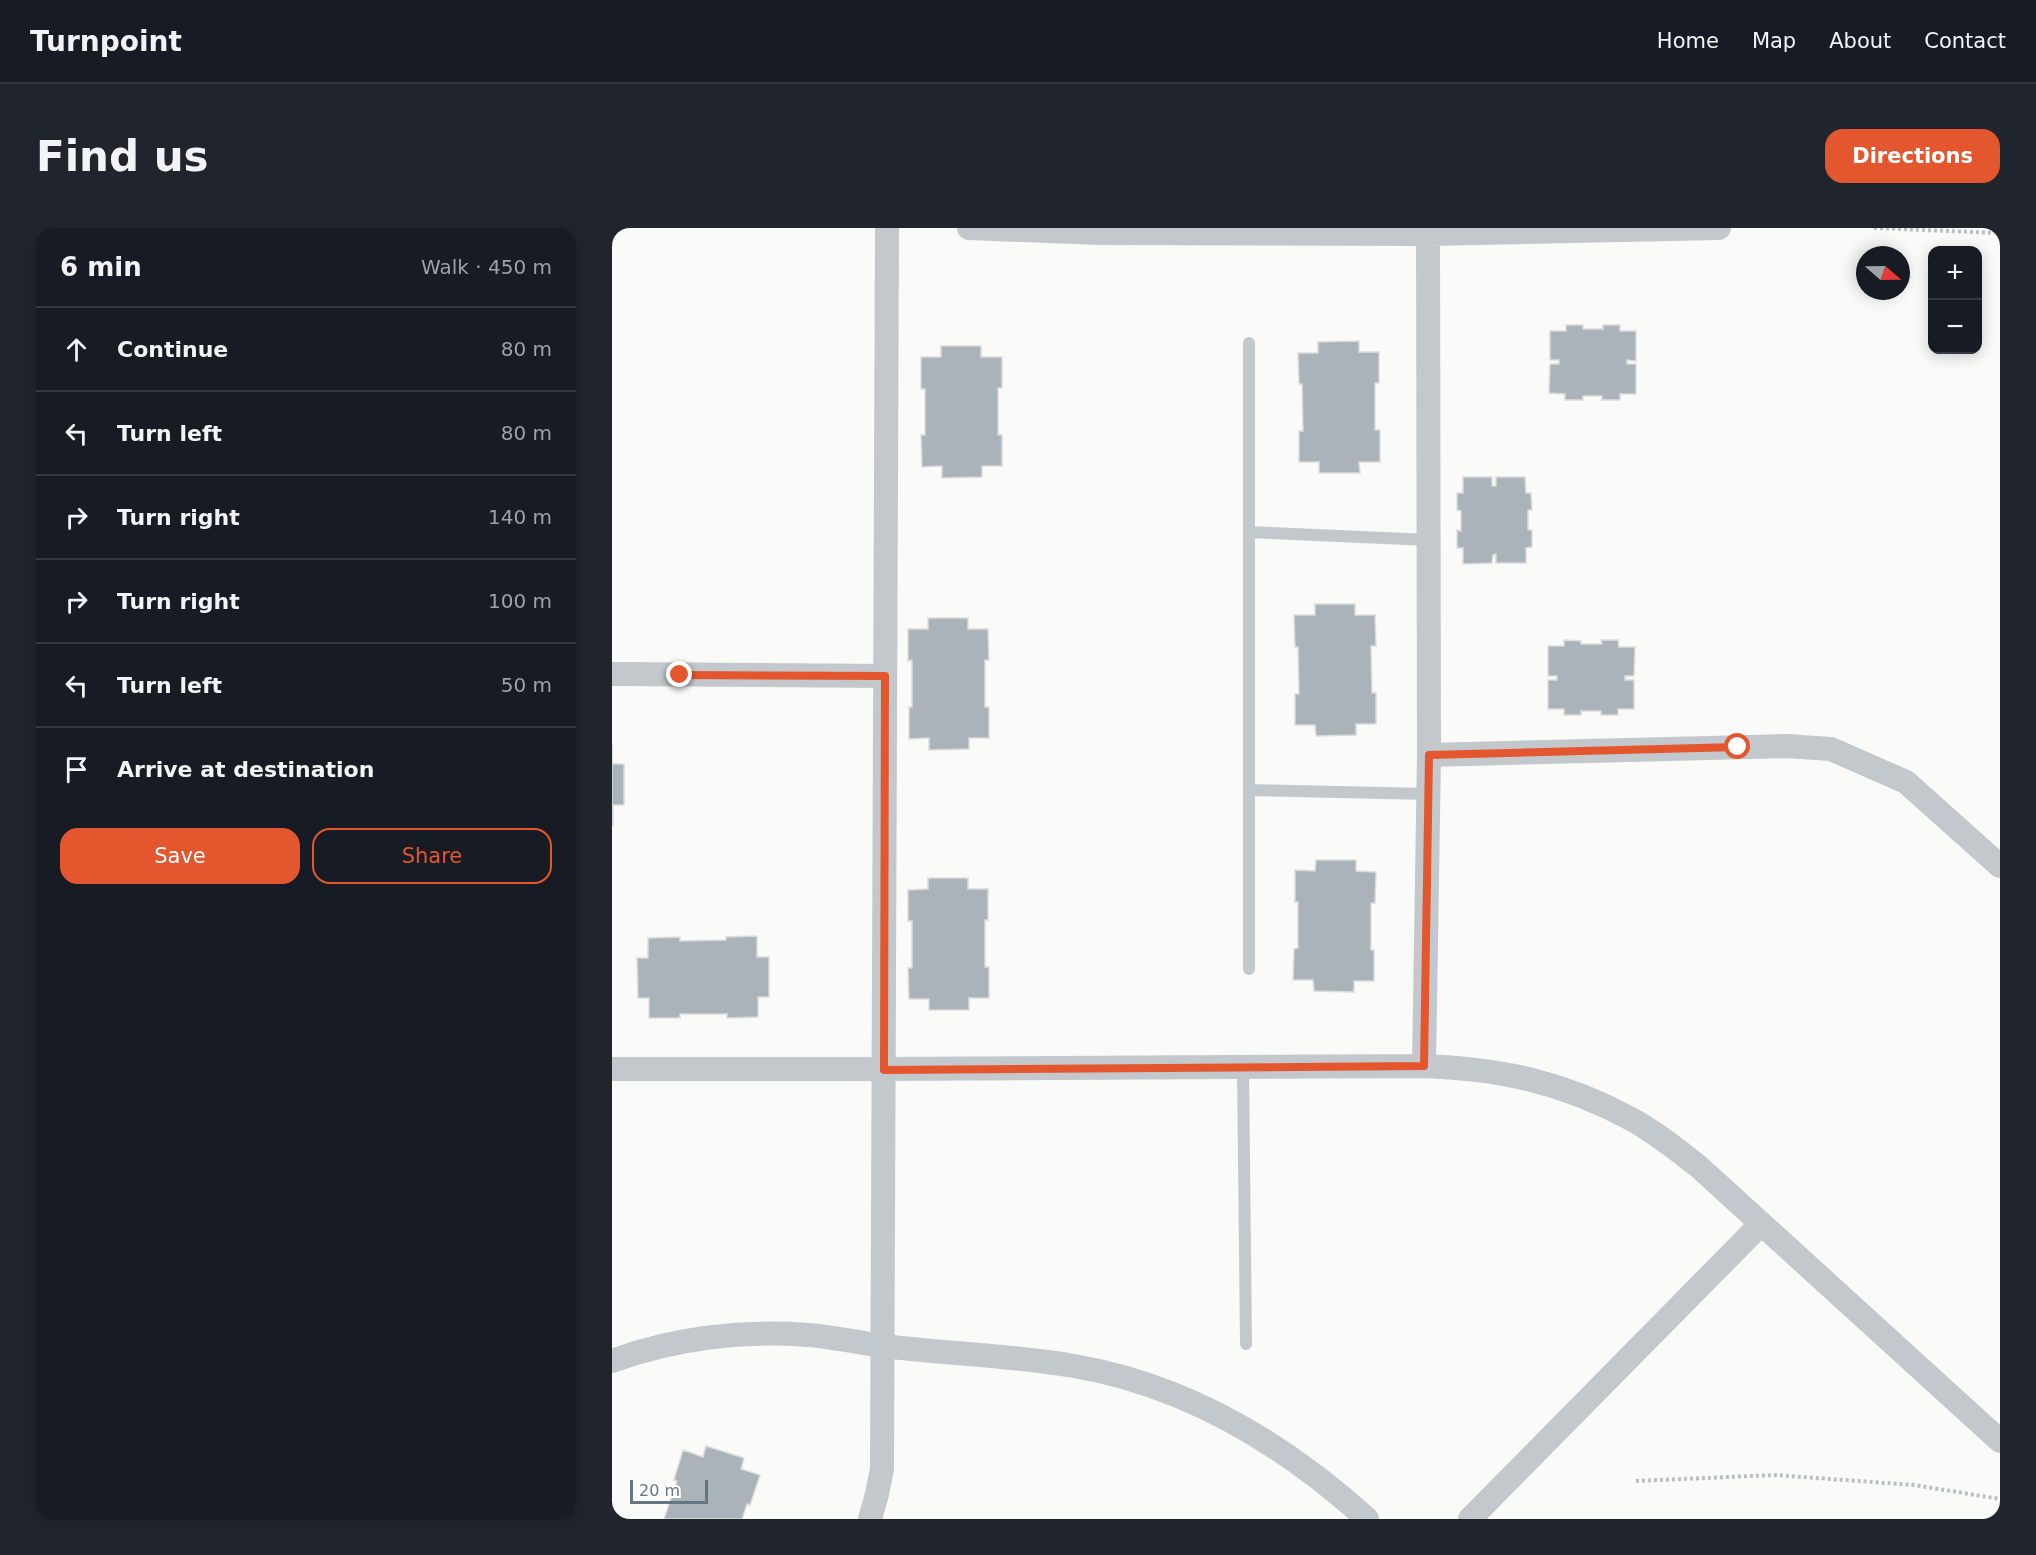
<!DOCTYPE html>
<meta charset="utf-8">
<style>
body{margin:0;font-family:"DejaVu Sans",sans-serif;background:#20242c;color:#f1f3f6}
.controls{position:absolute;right:18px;top:18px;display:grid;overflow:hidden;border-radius:12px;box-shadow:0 3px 15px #0003}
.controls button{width:54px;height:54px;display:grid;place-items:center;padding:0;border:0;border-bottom:2px solid #363941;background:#171b24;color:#f1f3f6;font:30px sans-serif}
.compass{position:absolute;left:1244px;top:18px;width:54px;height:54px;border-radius:50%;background:#171b24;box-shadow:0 3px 15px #0003;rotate:110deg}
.scale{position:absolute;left:18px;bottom:15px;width:78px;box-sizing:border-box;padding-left:6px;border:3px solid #657683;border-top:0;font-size:16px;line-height:21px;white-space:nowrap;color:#657683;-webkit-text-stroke:4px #fff;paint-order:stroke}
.stop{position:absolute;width:18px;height:18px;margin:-14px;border:4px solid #e4572e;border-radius:50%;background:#fff}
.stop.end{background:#e4572e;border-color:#fff;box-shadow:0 2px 6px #0008}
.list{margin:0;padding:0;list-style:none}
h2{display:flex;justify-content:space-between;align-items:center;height:78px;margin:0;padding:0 24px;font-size:26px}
h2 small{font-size:20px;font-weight:400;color:#9ea1a6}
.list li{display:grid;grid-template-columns:39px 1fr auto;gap:18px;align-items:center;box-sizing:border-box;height:84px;padding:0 24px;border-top:2px solid #363941}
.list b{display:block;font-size:22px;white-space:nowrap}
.list em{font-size:20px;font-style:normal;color:#9ea1a6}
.actions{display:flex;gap:12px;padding:18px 24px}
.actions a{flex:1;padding:14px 0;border:2px solid #e4572e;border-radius:18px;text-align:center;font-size:21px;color:#e4572e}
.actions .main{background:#e4572e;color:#fff}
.icon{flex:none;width:33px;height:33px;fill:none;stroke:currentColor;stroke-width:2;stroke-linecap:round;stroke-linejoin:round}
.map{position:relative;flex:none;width:1388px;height:1291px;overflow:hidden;border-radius:18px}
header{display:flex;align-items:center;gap:36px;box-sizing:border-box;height:84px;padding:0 30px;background:#171b24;border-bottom:2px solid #363941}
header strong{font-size:28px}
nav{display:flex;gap:33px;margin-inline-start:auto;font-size:21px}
.intro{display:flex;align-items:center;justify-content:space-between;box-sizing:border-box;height:144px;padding:0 36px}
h1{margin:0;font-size:42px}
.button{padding:15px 27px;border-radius:18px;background:#e4572e;color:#fff;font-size:21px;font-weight:700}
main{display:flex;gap:36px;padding:0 36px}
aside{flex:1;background:#171b24;border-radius:18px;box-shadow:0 3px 15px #0003}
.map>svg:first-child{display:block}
.building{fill:#aab3b9;stroke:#dcdcda;stroke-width:1.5}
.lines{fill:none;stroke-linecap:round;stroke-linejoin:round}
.path{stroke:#bbbfc2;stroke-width:4;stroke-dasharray:3 3;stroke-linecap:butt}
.service{stroke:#c3c8cc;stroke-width:12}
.minor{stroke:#c3c8cc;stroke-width:24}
.route{stroke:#e4572e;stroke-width:8}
</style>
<header>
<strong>Turnpoint</strong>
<nav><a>Home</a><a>Map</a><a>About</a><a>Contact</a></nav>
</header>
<div class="intro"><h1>Find us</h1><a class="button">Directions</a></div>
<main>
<aside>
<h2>6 min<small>Walk · 450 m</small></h2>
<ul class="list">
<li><svg class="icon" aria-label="ahead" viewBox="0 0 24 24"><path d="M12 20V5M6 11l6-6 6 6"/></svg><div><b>Continue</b></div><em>80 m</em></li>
<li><svg class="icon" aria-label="left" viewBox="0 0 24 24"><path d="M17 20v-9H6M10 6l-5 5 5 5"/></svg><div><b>Turn left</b></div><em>80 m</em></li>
<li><svg class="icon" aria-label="right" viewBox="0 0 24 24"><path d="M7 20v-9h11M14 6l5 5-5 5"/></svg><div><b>Turn right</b></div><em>140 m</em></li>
<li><svg class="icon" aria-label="right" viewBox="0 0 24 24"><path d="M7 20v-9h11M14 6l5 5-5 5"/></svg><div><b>Turn right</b></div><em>100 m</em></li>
<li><svg class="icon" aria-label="left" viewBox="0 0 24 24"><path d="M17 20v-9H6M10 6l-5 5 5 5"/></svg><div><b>Turn left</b></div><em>50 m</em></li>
<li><svg class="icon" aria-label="arrive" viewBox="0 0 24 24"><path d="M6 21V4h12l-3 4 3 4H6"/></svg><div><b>Arrive at destination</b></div></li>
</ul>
<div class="actions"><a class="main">Save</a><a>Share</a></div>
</aside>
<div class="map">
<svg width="1388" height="1291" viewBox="0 0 1388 1291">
<rect width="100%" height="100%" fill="#fafaf8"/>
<path class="building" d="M954,97H971V101H991V97H1008V103H1024V133L1015,132V136H1024V166H1008V172H990V168H971V172H953V166L937,165L938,136H947V132H938V103H954Z
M747,113V124H767V155H763V202H768V234H747L748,245H707V234H687V203H691L690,156H687L686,125H706V114Z
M329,118H369V129H390V160H386V207H390V238H370V249L330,250V238L310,239L309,207H313V161H309V129H329Z
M851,249H880V258H884V249H913L914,265H919L920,282H916V302H920V319L914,320V335H884V326L881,327L880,335L851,336V320H845V302L849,303V283L845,282V265H851Z
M703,376H743V387H763L764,418H759L760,465H764V496H744V507L704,508L703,497H683V466H687L686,419H683L682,387H703Z
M316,390H356V401H376L377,432H373V479H377V510H357V521L317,522V510L297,511V479H300V432L296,433V401H316Z
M952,412L969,413V416H990L989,412H1006L1007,419H1023L1022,448H1013V452H1022V481H1006V487H989V483H969V487H952V481H936V452H945V448H936V418H952Z
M0,516V536H12V577H1V597H0Z
M704,632H744V643L764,644L763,675H759V722H762V753H742V764L702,763L701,752H681L682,721L686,720V674H683V642L703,643Z
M316,650H356V661H376V692H373V739H377V770H357V782H317V771H297L296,740H300V693H296V662L316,661Z
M145,708V729H157V769H146V789L115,790V786H68V790H37V770H26L25,730H36V710L68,709V713L114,712V709Z
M94,1218L132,1230L129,1241L148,1247L138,1277L135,1276L130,1291H52L65,1253L62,1252L71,1222L91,1229Z"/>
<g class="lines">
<path class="path" d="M1262,0L1388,5
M1024,1253L1163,1247L1302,1257L1388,1271"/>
<path class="service" d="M637,304L817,312
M637,562L816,566
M637,741V115
M631,839L634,1116"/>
<path class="minor" d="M357,0L488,5L816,6L1107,0
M0,446L273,448
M817,527L1174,518L1219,521L1294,554L1388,638
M812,838L817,527L816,0
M0,841H272L812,838C889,841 951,854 1019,891C1043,904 1064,921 1086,938L1388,1213
M0,1133C62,1110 131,1102 196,1107C222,1109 247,1115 272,1118C335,1126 399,1127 462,1138C574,1157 672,1216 755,1291
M258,1291L265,1266L270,1241L275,0
M858,1291L1149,996"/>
</g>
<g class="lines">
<path class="route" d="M68,447L273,448L272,842L812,838L817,527L1126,519"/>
</g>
</svg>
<div class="controls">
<button>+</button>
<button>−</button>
</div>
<svg class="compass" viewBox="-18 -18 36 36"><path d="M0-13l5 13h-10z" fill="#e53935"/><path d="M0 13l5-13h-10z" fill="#9ea1a6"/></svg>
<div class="scale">20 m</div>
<div class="stop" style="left:1126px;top:519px"></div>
<div class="stop end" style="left:68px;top:447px"></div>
</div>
</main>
